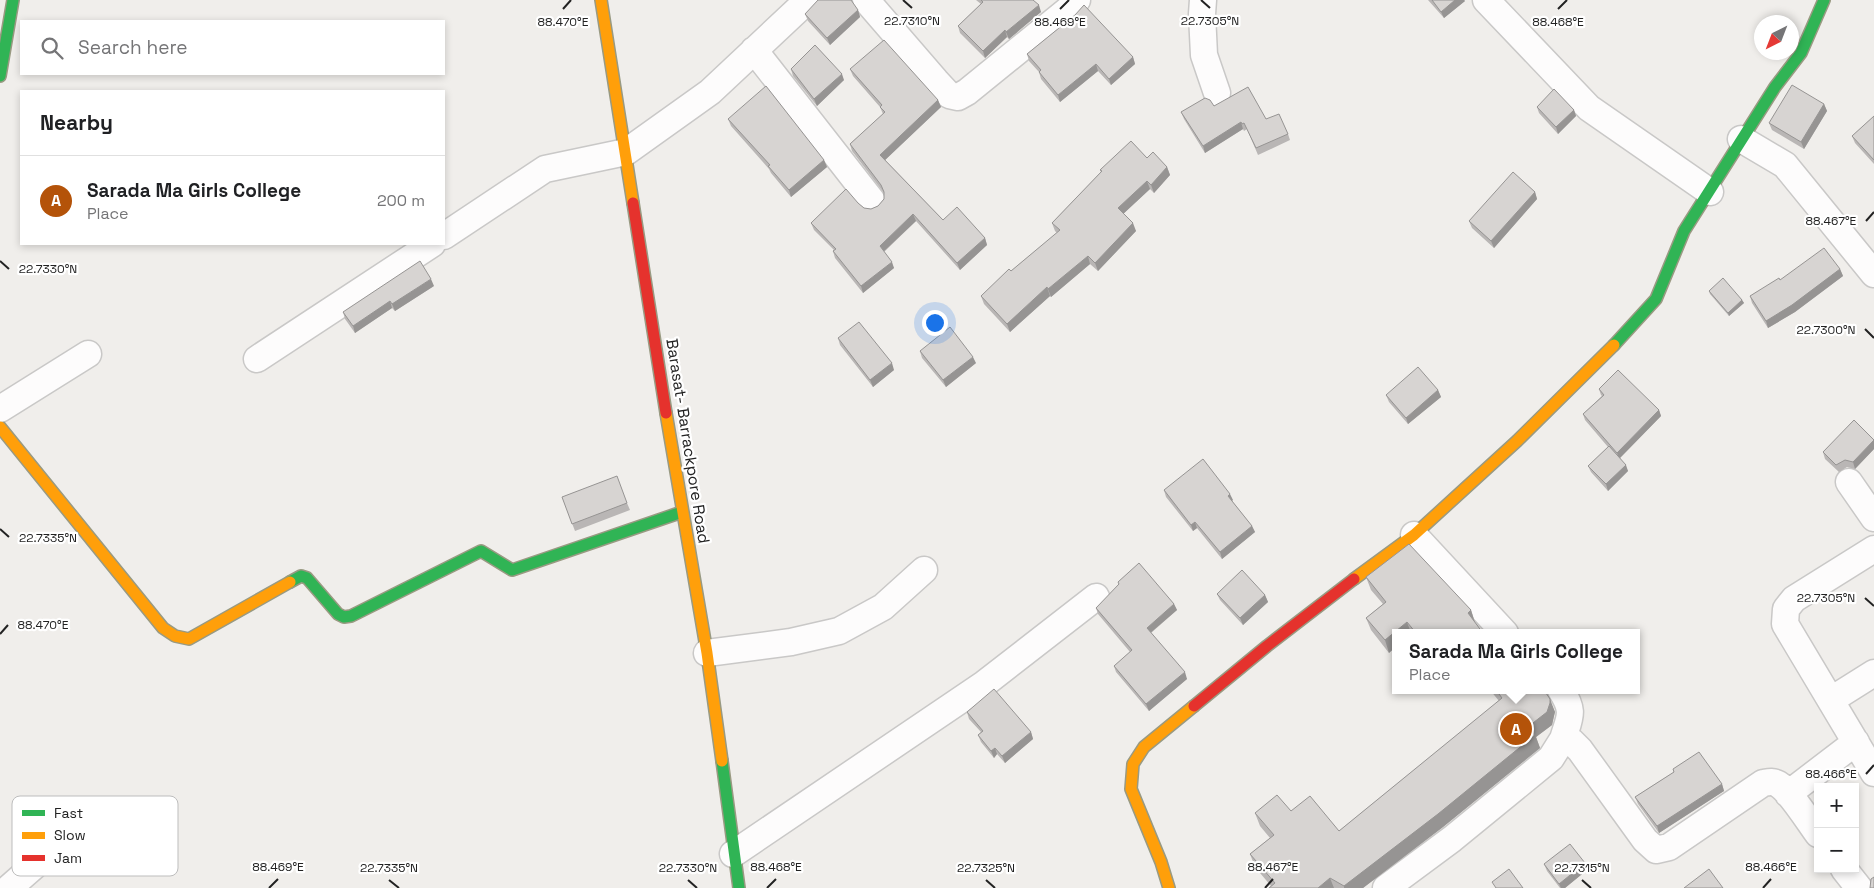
<!DOCTYPE html>
<meta charset="utf-8">
<style>
body{margin:0;font-family:"Space Grotesk",sans-serif;background:#f6f6f6;color:#202124}
.controls{position:absolute;right:15px;bottom:15px;display:grid;overflow:hidden;border-radius:0px;box-shadow:0 2px 8px #0003}
.controls button{width:45px;height:45px;display:grid;place-items:center;padding:0;border:0;border-bottom:1px solid #e0e0e0;background:#fff;color:#202124;font:25px sans-serif}
.compass{position:absolute;left:1754px;top:15px;width:45px;height:45px;border-radius:50%;background:#fff;box-shadow:0 2px 8px #0003;rotate:222deg}
.you{position:absolute;left:934px;top:322px;width:18px;height:18px;margin:-12px;border:4px solid #fff;border-radius:50%;background:#1a73e8;box-shadow:0 0 0 8px #1a73e833}
.badge{display:grid;place-items:center;width:32px;height:32px;border-radius:50%;background:#b45309;color:#fff;font-size:16px;font-weight:700}
.pin{position:absolute;translate:-50% -50%;border:2px solid #fff;box-shadow:0 1px 5px #0006}
.popup{position:absolute;left:1392px;top:629px;width:248px;height:65px;box-sizing:border-box;display:grid;place-content:center;border-radius:0px;background:#fff;filter:drop-shadow(0 1px 4px #0005);font-size:16px;white-space:nowrap;color:#757577}
.popup b{font-size:19px;color:#202124}
.popup::after{content:'';position:absolute;left:50%;top:100%;margin-left:-10px;border:10px solid transparent;border-top-color:#fff}
.list{margin:0;padding:0;list-style:none}
h2{display:flex;justify-content:space-between;align-items:center;height:65px;margin:0;padding:0 20px;font-size:21px}
h2 small{font-size:16px;font-weight:400;color:#757577}
.list li{display:grid;grid-template-columns:32px 1fr auto;gap:15px;align-items:center;box-sizing:border-box;height:90px;padding:0 20px;border-top:1px solid #e0e0e0}
.list b{display:block;font-size:19px;white-space:nowrap}
.list p{margin:0;font-size:16px;white-space:nowrap;color:#757577}
.list em{font-size:16px;font-style:normal;color:#757577}
.icon{flex:none;width:28px;height:28px;fill:none;stroke:currentColor;stroke-width:2;stroke-linecap:round;stroke-linejoin:round}
.map{position:relative;flex:none;width:1874px;height:888px;overflow:hidden}
.search{position:absolute;background:#fff;box-shadow:0 2px 8px #0003;left:20px;top:20px;width:425px;height:55px;display:flex;align-items:center;gap:12px;box-sizing:border-box;padding:0 18px;border-radius:0px;color:#757577;font-size:19px}
.panel{position:absolute;background:#fff;box-shadow:0 2px 8px #0003;left:20px;top:90px;width:425px;height:155px;border-radius:0px}
.map>svg:first-child{display:block}
.lines{fill:none;stroke-linecap:round;stroke-linejoin:round}
.street-casing{stroke:#c9c8c7;stroke-width:29}
.fast-casing{stroke:#999a82;stroke-width:14}
.slow-casing{stroke:#999a82;stroke-width:14}
.jam-casing{stroke:#999a82;stroke-width:14}
.street{stroke:#fdfcfc;stroke-width:26}
.fast{stroke:#30b455;stroke-width:11}
.slow{stroke:#ff9f0a;stroke-width:11}
.jam{stroke:#e5322d;stroke-width:11}
.wall{fill:#b9b6b5}
.shaded-wall{fill:#969493}
.building{fill:#d7d4d2;stroke:#969493}
.ticks{fill:none;stroke:#222;stroke-width:2}
.labels{text-anchor:middle;dominant-baseline:central;stroke-width:4.5;stroke-linejoin:round;paint-order:stroke}
.street-label{font-size:16px;fill:#222;stroke:#fff}
.key{fill:#fff;stroke:#bdbdbd;stroke-width:1}
.key-label{font-size:14px;fill:#222}
.ticks-label{font-size:12px;text-anchor:middle;fill:#222;stroke:#fff;stroke-width:4.5;stroke-linejoin:round;paint-order:stroke}
</style>
<div class="map">
<svg width="1874" height="888" viewBox="0 0 1874 888">
<rect width="100%" height="100%" fill="#f0eeeb"/>
<g class="lines">
<defs>
<path id="street" d="M866,0L936,81L949,95L958,97L967,92L1068,10L1077,0
M1203,0L1202,14L1204,55L1217,93
M1486,0L1589,108L1710,192
M754,50L872,201
M1741,139L1785,165L1874,274
M444,236L545,169L626,152L710,92L808,0
M257,359L432,244
M0,409L88,354
M1849,482L1874,518
M1414,535L1505,633
M1874,549L1794,599L1786,609L1785,624L1874,773
M707,653L791,642L839,631L883,607L924,570
M1561,690C1575,712 1570,716 1563,739
M1831,700L1874,673
M1788,794L1856,742
M733,854L984,684L1096,597
M1844,869L1859,888
M9,888L34,866
M1386,888L1452,839L1551,758L1563,739L1571,741L1580,750L1645,840L1656,850L1669,847L1763,783C1769,782 1773,781 1778,784C1790,791 1809,822 1818,834"/>
<path id="fast" d="M0,76L13,0
M1614,345L1656,299L1684,231L1775,87L1801,53L1824,0
M290,582L301,576L307,578L338,614L344,617L351,616L481,551L512,570L682,512
M722,761L739,888"/>
<path id="slow" d="M601,0L633,203
M666,413L707,653L722,761
M0,427L163,628L175,636L189,639L290,582
M1354,579L1414,535L1517,441L1614,345
M1169,888L1161,862L1131,789L1133,764L1144,747L1194,706"/>
<path id="jam" d="M633,203L666,413
M1194,706L1267,646L1354,579"/>
</defs>
<use href="#street" class="street-casing"/>
<use href="#fast" class="fast-casing"/>
<use href="#slow" class="slow-casing"/>
<use href="#jam" class="jam-casing"/>
<use href="#street" class="street"/>
<use href="#fast" class="fast"/>
<use href="#slow" class="slow"/>
<use href="#jam" class="jam"/>
</g>
<path class="wall" d="M976,0H1033L1041,12L1009,39L1007,37L985,58L960,33L958,26L981,4Z
M1428,0H1464L1465,1L1444,18Z
M858,10L860,17L830,45L808,21L805,14Z
M1075,15L1133,57L1135,64L1111,85L1098,71L1060,102L1041,79L1039,72L1029,61L1027,54Z
M791,69L844,80L817,106L793,76Z
M850,69L938,100L941,107L885,160L943,220L985,238L987,245L960,270L916,221L884,252L894,268L863,293L835,258L833,251L834,250L814,230L811,223L858,203L864,208L871,209L878,206L884,199V193L852,151L850,144L883,114L880,107L853,76Z
M1824,104L1827,111L1804,149L1772,130L1769,123Z
M1214,106L1266,119L1288,134L1290,140L1258,155L1247,129L1244,131L1243,129L1205,153L1184,119L1181,112Z
M1537,107L1574,110L1576,116L1558,134L1539,113Z
M1874,116V164L1855,143L1852,136Z
M728,119L824,160L827,167L791,197L771,173L769,169L731,126Z
M1147,158L1167,167L1170,175L1154,193L1150,189L1123,214L1136,231L1098,271L1090,264L1051,297L1050,296L1010,332L984,304L981,296L1011,271L1057,233L1055,231L1052,223L1101,172L1100,170Z
M1535,192L1537,199L1494,248L1472,228L1469,221Z
M1840,269L1843,276L1795,312L1768,328L1752,303L1750,296L1780,280Z
M434,286L395,311L392,308L355,333L345,319L343,312Z
M1709,291L1742,300L1744,303L1729,316L1710,294Z
M838,338L894,370L873,387L840,345Z
M920,351L976,363L946,387L922,358Z
M1599,389L1659,410L1661,416L1620,458L1628,471L1608,491L1591,472L1588,466L1608,447L1585,420L1583,414L1602,396L1601,395Z
M1438,390L1441,397L1408,424L1389,402L1386,395Z
M1874,440V449L1855,469L1847,467L1839,472L1825,459L1823,452Z
M1164,490L1233,500L1232,501L1252,526L1255,532L1222,559L1197,528L1193,531L1166,497Z
M562,497L627,503L630,510L575,531Z
M1366,577L1471,610L1475,622L1483,633H1396L1389,653L1371,630L1366,618L1383,604L1371,590Z
M1118,582L1174,604L1177,610L1151,633L1187,679L1149,711L1116,672L1114,666L1130,652L1098,614L1096,608L1119,585Z
M1217,594L1265,595L1268,602L1243,625L1220,600Z
M1490,690H1544L1555,712L1554,716L1552,725L1536,737L1540,748L1443,827L1363,888H1269L1271,886L1255,867L1250,854L1270,838L1260,826L1255,813L1291,811L1339,831L1499,701Z
M967,712L1031,732L1033,739L1005,763L997,754L994,758L981,742L978,735L981,732L969,719Z
M1673,769L1722,784L1724,791L1659,833L1638,804L1635,797L1674,772Z
M1544,864L1587,870L1565,888H1560L1547,871Z"/>
<path class="shaded-wall" d="M1455,0H1464L1465,1L1444,18L1441,12Z
M1039,5L1041,12L1009,39L1006,32Z
M858,10L860,17L830,45L827,38Z
M1005,30L1007,37L985,58L983,51Z
M1133,57L1135,64L1111,85L1109,79Z
M1096,64L1098,71L1060,102L1058,95Z
M842,74L844,80L817,106L814,99Z
M938,100L941,107L883,162L880,155Z
M1824,104L1827,111L1804,149L1801,142Z
M1574,110L1576,116L1558,134L1556,127Z
M1241,122L1243,129L1205,153L1203,146Z
M824,160L827,167L791,197L789,190Z
M1167,167L1170,175L1154,193L1151,185Z
M1147,181L1150,189L1121,216L1118,208Z
M1535,192L1537,199L1494,248L1491,241Z
M913,214L916,221L882,253L880,246Z
M1133,223L1136,231L1098,271L1095,263Z
M985,238L987,245L960,270L957,263Z
M1088,256L1090,264L1051,297L1048,289Z
M892,262L894,268L863,293L861,286Z
M1840,269L1843,276L1795,312L1768,328L1766,321Z
M431,279L434,286L395,311L392,304Z
M1047,287L1050,296L1010,332L1007,324Z
M1742,300L1744,303L1729,316L1728,313Z
M390,301L392,308L355,333L353,326Z
M973,357L976,363L946,387L943,380Z
M892,363L894,370L873,387L870,380Z
M1438,390L1441,397L1408,424L1406,418Z
M1659,410L1661,416L1619,459L1617,453Z
M1874,440V449L1855,469L1853,462Z
M1626,465L1628,471L1608,491L1606,484Z
M1230,494L1233,500L1230,502L1228,496Z
M1195,522L1197,528L1193,531L1191,525Z
M1252,526L1255,532L1222,559L1220,552Z
M1265,595L1268,602L1243,625L1240,618Z
M1174,604L1177,610L1149,634L1147,628Z
M1471,610L1475,623L1468,613Z
M1407,622L1411,633H1396V647L1389,653L1385,640Z
M1185,672L1187,679L1149,711L1146,704Z
M1550,699L1555,712L1554,716L1552,725L1536,737L1540,748L1443,827L1363,888H1344V886L1529,726Z
M1031,732L1033,739L1005,763L1002,756Z
M995,748L997,754L994,758L991,751Z
M1722,784L1724,791L1659,833L1657,826Z
M1585,863L1587,870L1565,888H1561L1559,884Z
M1330,878L1334,888H1318Z"/>
<path class="building" d="M818,0H851L858,10L827,38L805,14Z
M981,0H1033L1039,5L1006,32L1005,30L983,51L958,26L983,2Z
M1432,0H1455L1441,12Z
M1084,5L1133,57L1109,79L1096,64L1058,95L1039,72L1041,70L1027,54L1075,15Z
M884,40L938,100L880,155L943,220L957,207L985,238L957,263L913,214L880,246L892,262L861,286L833,251L836,249L811,223L846,189L858,203L864,208L871,209L878,206L884,199V192L881,185L850,144L885,112L880,107L882,105L850,69Z
M815,45L842,74L814,99L791,69Z
M1792,85L1824,104L1801,142L1769,123Z
M766,86L824,160L789,190L768,166L770,165L728,119Z
M1248,87L1266,119L1279,114L1288,134L1256,148L1244,123L1242,124L1241,122L1203,146L1181,112L1205,98L1210,100L1214,106Z
M1554,89L1574,110L1556,127L1537,107Z
M1874,116V160L1852,136Z
M1131,141L1147,158L1153,152L1167,167L1151,185L1147,181L1118,208L1133,223L1095,263L1088,256L1048,289L1047,287L1007,324L981,296L1009,269L1011,271L1060,230L1052,223L1102,171L1100,170Z
M1513,172L1535,192L1491,241L1469,221Z
M1824,248L1840,269L1792,305L1766,321L1750,296L1779,278L1780,280Z
M420,261L431,279L392,304L390,301L353,326L343,312Z
M1723,278L1742,300L1728,313L1709,291Z
M859,322L892,363L870,380L838,338Z
M950,327L973,357L943,380L920,351Z
M1418,367L1438,390L1406,418L1386,395Z
M1618,370L1659,410L1617,453L1583,414L1604,395L1599,389Z
M1854,420L1874,440L1853,462L1845,460L1836,465L1823,452Z
M1609,446L1626,465L1606,484L1588,466Z
M1203,459L1230,494L1228,496L1252,526L1220,552L1195,522L1191,525L1164,490Z
M617,476L627,503L572,524L562,497Z
M1409,544L1471,610L1468,613L1483,633H1442L1441,632L1440,633H1416L1407,622L1385,640L1366,618L1386,602L1366,577Z
M1139,563L1174,604L1147,628L1185,672L1146,704L1114,666L1132,650L1096,608L1119,584L1118,582Z
M1242,570L1265,595L1240,618L1217,594Z
M994,689L1031,732L1002,756L995,748L991,751L978,735L983,731L967,712Z
M1496,690H1544L1550,699V703L1547,712L1529,726L1535,735L1438,814L1344,886L1330,878L1318,888H1269L1275,883L1250,854L1274,835L1255,813L1277,795L1291,811L1310,796L1339,831L1502,698Z
M1699,752L1722,784L1657,826L1635,797L1674,772L1673,769Z
M1570,844L1585,863L1559,884L1544,864Z
M1509,869L1523,888H1496L1492,882Z
M1709,869L1723,888H1684Z
M1874,877V888H1870L1871,879Z"/>
<path class="ticks" d="M903,0L912,8M1201,0L1210,8M563,9L571,0M1060,9L1069,0M1558,9L1567,0M1866,221L1874,212M0,261L9,269M1865,329L1874,338M0,529L9,537M1865,598L1874,606M0,634L8,625M1866,774L1874,765M389,880L399,888M688,880L697,888M986,880L995,888M1582,880L1591,888M269,888L278,879M767,888L776,879M1265,888L1273,879M1763,888L1771,879"/>
<g class="labels">
<g class="street-label">
<text transform="translate(688 441) rotate(81)">Barasat- Barrackpore Road</text>
</g>
</g>
<rect x="12" y="796" width="166" height="80" rx="8" class="key"/>
<rect x="22" y="810" width="23" height="6" fill="#30b455"/>
<rect x="22" y="832" width="23" height="7" fill="#ff9f0a"/>
<rect x="22" y="855" width="23" height="6" fill="#e5322d"/>
<g class="key-label">
<text x="54" y="818">Fast</text>
<text x="54" y="840">Slow</text>
<text x="54" y="863">Jam</text>
</g>
<g class="ticks-label">
<text x="912" y="25">22.7310°N</text>
<text x="1210" y="25">22.7305°N</text>
<text x="563" y="26">88.470°E</text>
<text x="1060" y="26">88.469°E</text>
<text x="1558" y="26">88.468°E</text>
<text x="1831" y="225">88.467°E</text>
<text x="48" y="273">22.7330°N</text>
<text x="1826" y="334">22.7300°N</text>
<text x="48" y="542">22.7335°N</text>
<text x="1826" y="602">22.7305°N</text>
<text x="43" y="629">88.470°E</text>
<text x="1831" y="778">88.466°E</text>
<text x="278" y="871">88.469°E</text>
<text x="776" y="871">88.468°E</text>
<text x="1273" y="871">88.467°E</text>
<text x="1771" y="871">88.466°E</text>
<text x="389" y="872">22.7335°N</text>
<text x="688" y="872">22.7330°N</text>
<text x="986" y="872">22.7325°N</text>
<text x="1582" y="872">22.7315°N</text>
</g>
</svg>
<div class="controls">
<button>+</button>
<button>−</button>
</div>
<svg class="compass" viewBox="-18 -18 36 36"><path d="M0-13l5 13h-10z" fill="#e53935"/><path d="M0 13l5-13h-10z" fill="#757577"/></svg>
<div class="you"></div>
<div class="pin badge" style="left:1516px;top:729px">A</div>
<div class="popup"><b>Sarada Ma Girls College</b>Place</div>
<div class="search"><svg class="icon" aria-label="search" viewBox="0 0 24 24"><circle cx="10" cy="10" r="6"/><path d="M15 15l6 6"/></svg>Search here</div>
<section class="panel">
<h2>Nearby<small></small></h2>
<ul class="list">
<li><span class="badge">A</span><div><b>Sarada Ma Girls College</b><p>Place</p></div><em>200 m</em></li>
</ul>
</section>
</div>
